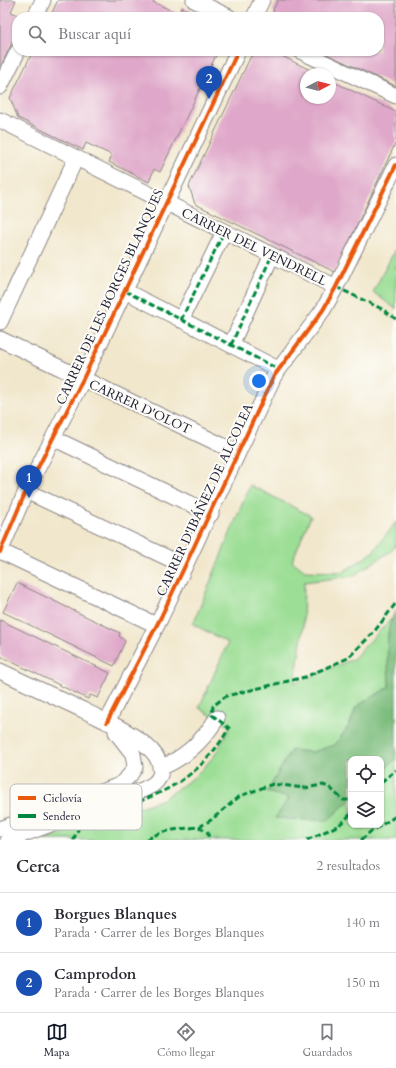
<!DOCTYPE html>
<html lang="es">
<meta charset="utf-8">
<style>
body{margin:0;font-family:Cardo,serif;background:#f2f2f3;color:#2b2b33}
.controls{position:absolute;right:12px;bottom:12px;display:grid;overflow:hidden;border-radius:8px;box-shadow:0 1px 3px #0004}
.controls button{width:36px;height:36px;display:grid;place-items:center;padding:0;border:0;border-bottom:1px solid #e1e1e2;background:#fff;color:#2b2b33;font:20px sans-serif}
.compass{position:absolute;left:300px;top:68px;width:36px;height:36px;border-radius:50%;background:#fff;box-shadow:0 1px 3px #0004;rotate:83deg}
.you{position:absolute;left:259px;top:381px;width:14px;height:14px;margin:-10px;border:3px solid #fff;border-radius:50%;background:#1a73e8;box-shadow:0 0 0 6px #1a73e833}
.badge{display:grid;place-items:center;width:26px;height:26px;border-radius:50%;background:#111827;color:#fff;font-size:13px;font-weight:700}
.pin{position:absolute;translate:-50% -33px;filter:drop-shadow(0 1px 2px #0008)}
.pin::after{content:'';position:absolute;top:21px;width:14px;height:12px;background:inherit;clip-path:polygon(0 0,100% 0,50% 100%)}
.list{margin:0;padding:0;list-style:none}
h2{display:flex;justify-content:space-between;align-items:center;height:52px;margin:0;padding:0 16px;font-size:17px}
h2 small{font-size:13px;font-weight:400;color:#7c7c81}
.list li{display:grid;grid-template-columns:26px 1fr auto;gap:12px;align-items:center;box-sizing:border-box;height:60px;padding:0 16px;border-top:1px solid #e1e1e2}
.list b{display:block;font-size:15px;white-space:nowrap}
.list p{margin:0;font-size:13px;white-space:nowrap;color:#7c7c81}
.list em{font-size:13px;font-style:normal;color:#7c7c81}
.icon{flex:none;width:22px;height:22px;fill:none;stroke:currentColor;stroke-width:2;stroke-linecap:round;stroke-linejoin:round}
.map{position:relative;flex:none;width:396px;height:840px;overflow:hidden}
.search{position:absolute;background:#fff;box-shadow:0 1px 3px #0004;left:12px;right:12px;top:12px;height:44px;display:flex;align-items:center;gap:10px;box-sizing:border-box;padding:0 14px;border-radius:16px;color:#7c7c81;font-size:15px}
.sheet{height:172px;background:#fff}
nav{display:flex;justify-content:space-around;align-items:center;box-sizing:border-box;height:56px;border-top:1px solid #e1e1e2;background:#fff;font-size:11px;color:#7c7c81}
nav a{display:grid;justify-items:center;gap:2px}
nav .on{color:#111827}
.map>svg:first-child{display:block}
.green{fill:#9cde95;stroke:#5f8068}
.forest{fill:#7dbd7e;stroke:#50705c}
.building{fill:#dfa7c9}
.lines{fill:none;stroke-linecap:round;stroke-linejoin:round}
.street-casing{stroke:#8a8484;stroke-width:17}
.street{stroke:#fff;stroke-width:15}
.quiet{stroke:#00873e;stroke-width:3;stroke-dasharray:6 3;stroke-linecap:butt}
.cycleway-casing{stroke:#fdfcf7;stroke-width:6}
.cycleway{stroke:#e8590c;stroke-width:4}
.labels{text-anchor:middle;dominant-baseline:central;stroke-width:4;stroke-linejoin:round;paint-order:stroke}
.street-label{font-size:13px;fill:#22223b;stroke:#fdfcf7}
.key{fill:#fdfcf7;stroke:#bbbbbf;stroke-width:1}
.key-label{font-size:11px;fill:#22223b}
</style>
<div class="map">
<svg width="396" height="840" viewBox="0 0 396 840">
<rect width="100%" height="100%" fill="#fdfcf7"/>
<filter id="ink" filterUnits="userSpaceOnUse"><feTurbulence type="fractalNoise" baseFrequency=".025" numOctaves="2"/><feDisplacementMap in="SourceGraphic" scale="8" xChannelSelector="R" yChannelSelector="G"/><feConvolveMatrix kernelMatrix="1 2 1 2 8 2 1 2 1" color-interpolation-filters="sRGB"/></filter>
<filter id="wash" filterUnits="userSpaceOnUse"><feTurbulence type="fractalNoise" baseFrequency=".012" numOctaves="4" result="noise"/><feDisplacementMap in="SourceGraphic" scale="16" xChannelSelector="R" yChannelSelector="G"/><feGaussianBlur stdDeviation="0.9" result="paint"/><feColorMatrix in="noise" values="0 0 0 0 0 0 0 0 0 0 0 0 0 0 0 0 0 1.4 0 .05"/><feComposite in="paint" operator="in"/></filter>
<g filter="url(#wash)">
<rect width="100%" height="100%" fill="#f1e7cc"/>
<path class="green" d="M396,248V309L373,292Z
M250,485L311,516L292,561L305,571L343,572L372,553L396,522V545L391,551L353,576L304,582L303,627L295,683L353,659L392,618L388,633L389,687L356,707L350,724L335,745L312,752L291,751L267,792L290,798L275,818L326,821L351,799V825H381V772L396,759V840H44L163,799L193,778L205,766L215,755L230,727L199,708L228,643L193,624Z"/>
<path class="forest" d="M396,611V759L381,772V759H351V799L327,821L275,818L289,798L267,792L291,750L312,752L335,745L350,724L356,707L389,687C389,663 382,632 396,611Z"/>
<g id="blocks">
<path class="building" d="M0,0H16L11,12L23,17H17V32L0,68Z
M58,0H154L153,2L179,14L182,7L202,17H50Z
M278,0H396V86L320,51H379V17H275L273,10Z
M33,51H218L160,172L154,169L149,182L109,162L112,155L86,143L83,150L18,118L10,98Z
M265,51H272L318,74H306V98H330V80L396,112V142L335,272L195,204L189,186L251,56Z
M17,583L120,633L119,636L125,641L114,666L3,612Z
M0,620L110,673L98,698L90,695L88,699L0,656Z"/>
</g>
</g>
<g filter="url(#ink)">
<use href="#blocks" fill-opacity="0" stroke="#8a8484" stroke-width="1"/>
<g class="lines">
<defs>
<path id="street" d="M194,0L229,17
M35,17L43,0
M254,17L262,0
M300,51L396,96
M0,87L18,51
M0,120L336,287
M125,291L278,369
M181,320L224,232
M0,322L76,158
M0,339L238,453
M231,345L272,255
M53,438L211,514
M26,491L185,566
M0,551L156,625
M0,552L26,491L83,379L238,51
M0,671C28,684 55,697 83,710C105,721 133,732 151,750C157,756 163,767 160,775C157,784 149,787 142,790L8,840
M107,722L161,617L274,376L323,310L336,287L396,165
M160,768C185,758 203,741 217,718
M0,829L120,785L130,775L135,767L133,754L116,732"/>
</defs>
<use href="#street" class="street-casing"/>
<use href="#street" class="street"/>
<path class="quiet" d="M336,287L382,309L396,319
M125,291L278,369
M181,320L224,232
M231,345L272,255
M381,782L396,770
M199,827L211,820L240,796L273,784L305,788L323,785L329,787L343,800H351
M73,840L82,821C145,799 194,790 229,728L212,715L213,706L226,696L305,677L348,658L374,632L396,603
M147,840C161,829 182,829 199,827L208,833L209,840
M307,840L339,825L351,814
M361,840L370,832L396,816"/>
<defs>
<path id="cycleway" d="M0,552L26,491L83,379L238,51
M107,722L161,617L274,376L323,310L336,287L396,165"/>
</defs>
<use href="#cycleway" class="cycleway-casing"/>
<use href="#cycleway" class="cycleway"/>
</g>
</g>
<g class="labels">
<g class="street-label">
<text transform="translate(254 247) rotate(26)">CARRER DEL VENDRELL</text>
<text transform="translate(110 297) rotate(-65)">CARRER DE LES BORGES BLANQUES</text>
<text transform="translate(140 407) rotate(25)">CARRER D'OLOT</text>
<text transform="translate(205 500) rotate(-65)">CARRER D'IBÁÑEZ DE ALCOLEA</text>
</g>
</g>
<rect x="10" y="784" width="132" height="46" rx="6" class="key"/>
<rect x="18" y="796" width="18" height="4" fill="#e8590c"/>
<rect x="18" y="814" width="18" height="4" fill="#00873e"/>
<g class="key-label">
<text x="43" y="802">Ciclovía</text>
<text x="43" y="820">Sendero</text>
</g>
</svg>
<div class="controls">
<button><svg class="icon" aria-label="locate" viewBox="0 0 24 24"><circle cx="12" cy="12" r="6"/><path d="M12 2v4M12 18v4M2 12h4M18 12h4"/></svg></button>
<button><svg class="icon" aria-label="layers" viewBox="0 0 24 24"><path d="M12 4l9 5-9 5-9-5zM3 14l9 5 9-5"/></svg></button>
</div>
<svg class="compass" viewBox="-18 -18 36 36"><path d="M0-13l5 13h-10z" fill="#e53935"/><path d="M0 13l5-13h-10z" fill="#7c7c81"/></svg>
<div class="you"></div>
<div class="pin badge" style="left:29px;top:498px;background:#1a4fb4">1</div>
<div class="pin badge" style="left:209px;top:99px;background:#1a4fb4">2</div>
<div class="search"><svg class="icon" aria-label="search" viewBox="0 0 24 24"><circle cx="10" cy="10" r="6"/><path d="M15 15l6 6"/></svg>Buscar aquí</div>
</div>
<section class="sheet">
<h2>Cerca<small>2 resultados</small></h2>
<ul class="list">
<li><span class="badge" style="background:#1a4fb4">1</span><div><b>Borgues Blanques</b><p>Parada · Carrer de les Borges Blanques</p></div><em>140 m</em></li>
<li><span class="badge" style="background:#1a4fb4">2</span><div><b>Camprodon</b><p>Parada · Carrer de les Borges Blanques</p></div><em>150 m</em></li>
</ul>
</section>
<nav>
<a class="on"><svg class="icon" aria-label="map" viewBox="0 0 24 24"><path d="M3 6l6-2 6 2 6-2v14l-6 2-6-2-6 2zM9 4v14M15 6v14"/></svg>Mapa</a>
<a><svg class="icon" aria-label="directions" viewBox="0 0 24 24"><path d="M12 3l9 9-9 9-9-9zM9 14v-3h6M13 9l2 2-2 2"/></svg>Cómo llegar</a>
<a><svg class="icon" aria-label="saved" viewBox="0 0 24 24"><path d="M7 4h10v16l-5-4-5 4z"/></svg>Guardados</a>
</nav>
